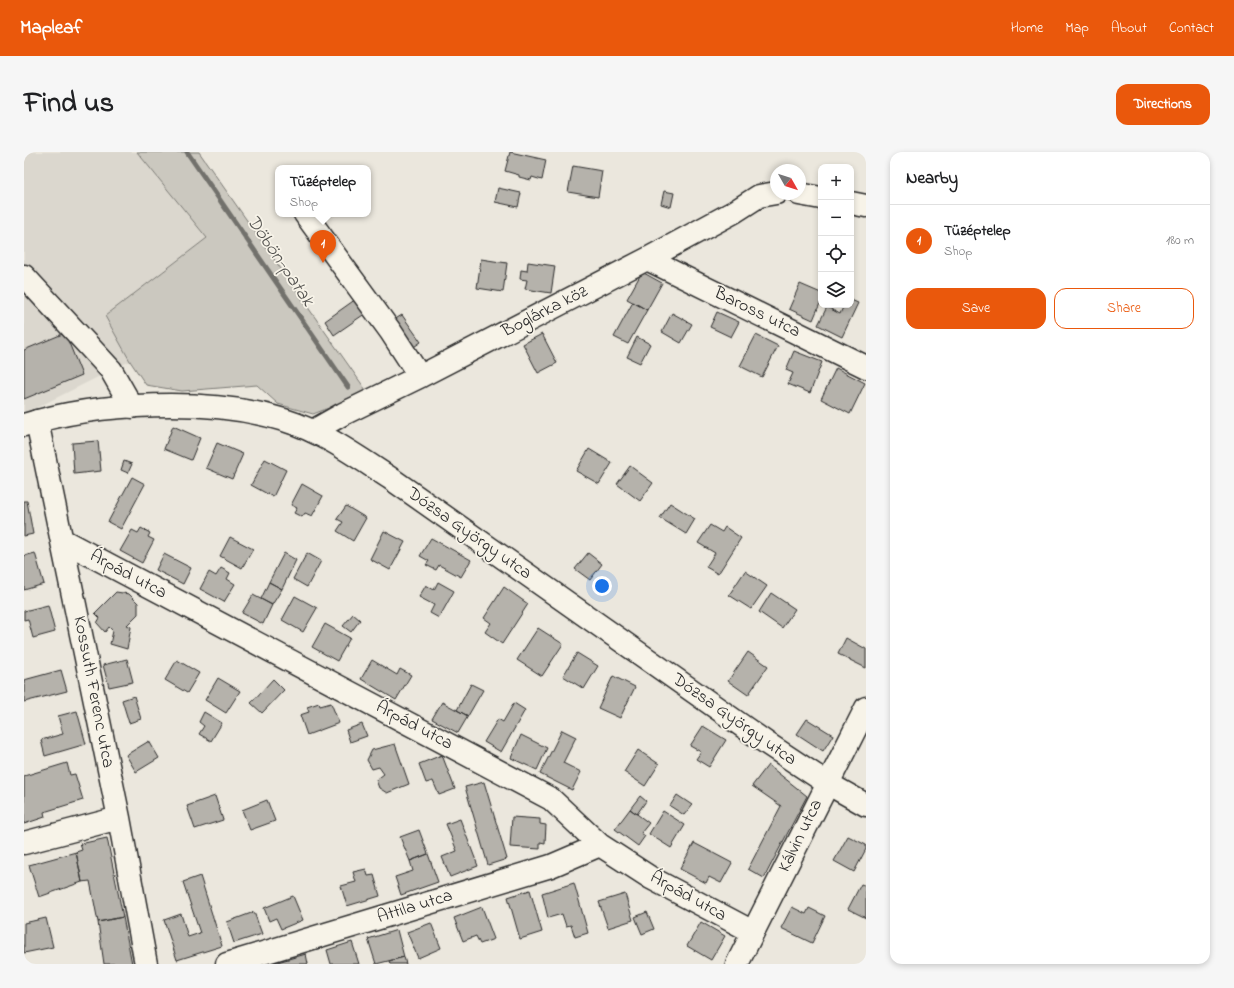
<!DOCTYPE html>
<meta charset="utf-8">
<style>
body{margin:0;font-family:"Indie Flower",sans-serif;background:#f6f6f6;color:#202124}
.controls{position:absolute;right:12px;top:12px;display:grid;overflow:hidden;border-radius:8px;box-shadow:0 2px 6px #0003}
.controls button{width:36px;height:36px;display:grid;place-items:center;padding:0;border:0;border-bottom:1px solid #e0e0e0;background:#fff;color:#202124;font:20px sans-serif}
.compass{position:absolute;left:746px;top:12px;width:36px;height:36px;border-radius:50%;background:#fff;box-shadow:0 2px 6px #0003;rotate:129deg}
.you{position:absolute;left:578px;top:434px;width:14px;height:14px;margin:-10px;border:3px solid #fff;border-radius:50%;background:#1a73e8;box-shadow:0 0 0 6px #1a73e833}
.badge{display:grid;place-items:center;width:26px;height:26px;border-radius:50%;background:#ea580c;color:#fff;font-size:13px;font-weight:700}
.pin{position:absolute;translate:-50% -33px;filter:drop-shadow(0 1px 2px #0008)}
.pin::after{content:'';position:absolute;top:21px;width:14px;height:12px;background:inherit;clip-path:polygon(0 0,100% 0,50% 100%)}
.popup{position:absolute;left:251px;top:13px;width:96px;height:52px;box-sizing:border-box;display:grid;place-content:center;border-radius:8px;background:#fff;filter:drop-shadow(0 1px 3px #0005);font-size:13px;white-space:nowrap;color:#757577}
.popup b{font-size:15px;color:#202124}
.popup::after{content:'';position:absolute;left:50%;top:100%;margin-left:-8px;border:8px solid transparent;border-top-color:#fff}
.list{margin:0;padding:0;list-style:none}
h2{display:flex;justify-content:space-between;align-items:center;height:52px;margin:0;padding:0 16px;font-size:17px}
h2 small{font-size:13px;font-weight:400;color:#757577}
.list li{display:grid;grid-template-columns:26px 1fr auto;gap:12px;align-items:center;box-sizing:border-box;height:72px;padding:0 16px;border-top:1px solid #e0e0e0}
.list b{display:block;font-size:15px;white-space:nowrap}
.list p{margin:0;font-size:13px;white-space:nowrap;color:#757577}
.list em{font-size:13px;font-style:normal;color:#757577}
.actions{display:flex;gap:8px;padding:12px 16px}
.actions a{flex:1;padding:9px 0;border:1px solid #ea580c;border-radius:12px;text-align:center;font-size:14px;color:#ea580c}
.actions .main{background:#ea580c;color:#fff}
.icon{flex:none;width:22px;height:22px;fill:none;stroke:currentColor;stroke-width:2;stroke-linecap:round;stroke-linejoin:round}
.map{position:relative;flex:none;width:842px;height:812px;overflow:hidden;border-radius:12px}
header{display:flex;align-items:center;gap:24px;box-sizing:border-box;height:56px;padding:0 20px;background:#ea580c;color:#fff}
header strong{font-size:19px}
nav{display:flex;gap:22px;margin-inline-start:auto;font-size:14px}
.intro{display:flex;align-items:center;justify-content:space-between;box-sizing:border-box;height:96px;padding:0 24px}
h1{margin:0;font-size:28px}
.button{padding:10px 18px;border-radius:12px;background:#ea580c;color:#fff;font-size:14px;font-weight:700}
main{display:flex;gap:24px;padding:0 24px}
aside{flex:1;background:#fff;border-radius:12px;box-shadow:0 2px 6px #0003}
.map>svg:first-child{display:block}
.built{fill:#dbd7ce}
.green{fill:#cbc8bf;stroke:#7b7a75}
.lines{fill:none;stroke-linecap:round;stroke-linejoin:round}
.stream{stroke:#72716c;stroke-width:5}
.building{fill:#b5b2ab;stroke:#2b2b2b}
.minor-casing{stroke:#2b2b2b;stroke-width:25}
.major-casing{stroke:#2b2b2b;stroke-width:25}
.minor{stroke:#f7f3e8;stroke-width:22}
.major{stroke:#f7f3e8;stroke-width:22}
.labels{text-anchor:middle;dominant-baseline:central;stroke-width:3.5;stroke-linejoin:round;paint-order:stroke}
.street-label{font-size:18px;fill:#2b2b2b;stroke:#f7f3e8}
.water-label{font-size:19px;font-style:italic;fill:#555451;stroke:#f7f3e8}
</style>
<header>
<strong>Mapleaf</strong>
<nav><a>Home</a><a>Map</a><a>About</a><a>Contact</a></nav>
</header>
<div class="intro"><h1>Find us</h1><a class="button">Directions</a></div>
<main>
<div class="map">
<svg width="842" height="812" viewBox="0 0 842 812">
<rect width="100%" height="100%" fill="#ebe7dd"/>
<filter id="ink" filterUnits="userSpaceOnUse"><feTurbulence type="fractalNoise" baseFrequency=".025" numOctaves="2"/><feDisplacementMap in="SourceGraphic" scale="8" xChannelSelector="R" yChannelSelector="G"/><feConvolveMatrix kernelMatrix="1 2 1 2 8 2 1 2 1" color-interpolation-filters="sRGB"/></filter>
<g filter="url(#ink)">
<path class="built" d="M0,0H113L183,86L81,164L106,209L0,262Z"/>
<path class="green" d="M113,0H175L344,241L289,262L254,252L233,233L158,239L122,233L106,209L81,164L183,86Z"/>
<g class="lines">
<path class="stream" d="M163,0L324,235"/>
</g>
<path class="building" d="M486,0L522,8L518,28L508,25L507,28L495,25V23L481,19Z
M549,14L578,19L574,45L544,40Z
M474,36L497,41L494,55L471,50Z
M640,39L650,41L647,55L637,52Z
M457,107L483,111L479,140L453,136Z
M504,110L531,114L527,141L501,137L503,128L496,127L497,118L503,119Z
M618,120L638,131L623,158L603,147Z
M776,132L797,141V149L789,168L765,157Z
M332,147L342,161L310,183L301,169Z
M827,148L834,151L818,185L794,173L803,155L816,162L820,153H827Z
M609,150L623,158L604,192L590,185Z
M693,160L715,170L707,185L686,175Z
M648,161L668,172L657,191L638,180Z
M378,163L397,190L384,199L365,171Z
M41,181L58,223L0,247V198Z
M518,182L533,211L514,221L499,192Z
M732,183L754,194L738,225L716,214Z
M613,185L626,192L616,211L603,205Z
M770,199L798,210L786,241L764,232L769,221L762,218Z
M812,216L841,231L826,262L797,247Z
M149,274L176,286L167,308L140,297Z
M74,289L77,319L50,322L48,291Z
M193,291L219,302L208,327L182,316Z
M565,297L588,311L575,332L552,319Z
M241,307L262,318L249,345L227,333Z
M100,309L108,312L104,321L97,318Z
M606,314L629,331L616,349L593,332Z
M108,325L121,332L97,377L84,370Z
M278,332L299,344L288,364L281,361L278,365L270,361L273,356L267,353Z
M0,349H3L9,382L0,384Z
M646,351L671,367L662,382L636,366Z
M322,354L342,366L329,389L313,379L319,370L313,367Z
M686,373L698,380L701,375L717,386L694,422L682,415L691,401L674,391Z
M117,376L126,381L124,385L130,388L118,411L96,399L108,378L114,381Z
M360,379L381,390L366,418L346,407Z
M206,385L229,397L218,416L196,404Z
M407,386L447,408L437,425L415,413L412,418L402,413L405,409L396,404Z
M11,401L20,432L0,438V404Z
M260,401L272,408L258,437L245,430Z
M283,401L297,409L283,435L269,427Z
M564,401L578,412L566,428L551,417Z
M140,402L167,416L159,432L132,418Z
M197,416L206,421L203,427L211,432L200,450L176,437L185,420L192,424Z
M721,419L743,434L727,457L705,443Z
M245,430L258,437L248,453L237,447Z
M414,430L430,439L415,466L406,461L410,453L395,445L402,433L410,438Z
M480,435L504,452L478,492L461,480L467,471L460,466Z
M92,440L105,442L114,451V462L103,473L107,475L103,497L86,492L89,479L85,475L81,480L73,471L76,466L71,461Z
M747,441L771,457L758,476L735,460Z
M229,443L248,453L239,472L218,461Z
M271,444L293,456L279,480L258,468Z
M24,453L31,480L9,486L4,467L0,468V459Z
M329,462L336,468L327,480L319,474Z
M301,472L326,486L313,509L288,495Z
M514,476L539,492L518,524L493,508Z
M822,486L842,497V516L814,502Z
M724,500L744,514L724,543L704,529Z
M553,501L574,514L560,537L539,524Z
M103,507L109,530L85,535L79,513Z
M153,508L175,521L163,541L141,528Z
M348,508L373,523L376,517L387,523L372,548L337,527Z
M37,518L43,539L0,550V528Z
M589,524L611,535L596,566L574,556Z
M194,526L216,539L202,561L181,548Z
M249,527L260,538L238,561L227,551Z
M447,532L459,538L444,564L433,558Z
M110,544L117,567L105,571L98,548Z
M418,550L444,564L434,581L408,567Z
M295,551L296,554L307,551L315,571L283,583L276,563L285,560L283,555Z
M490,551L501,558L477,600L460,590L474,567L479,570Z
M53,559L62,592L21,604L17,588L39,582L34,564Z
M180,560L198,571L187,589L175,582L180,574L175,570Z
M783,567L809,583L799,599L773,582Z
M338,572L343,584L326,590L322,578Z
M679,574L702,588L685,615L672,607L677,600L666,594Z
M538,578L552,585L539,611L557,620L548,638L516,622Z
M497,583L523,596L513,618L487,606Z
M125,589L135,606L112,620L102,603Z
M371,592L385,632L363,641L355,636L352,628L360,622L355,615L348,617L343,608L348,598Z
M614,598L635,612L621,634L600,620Z
M418,603L431,637L415,643L409,629L402,631L395,612Z
M43,611L46,623L51,622L59,648L20,660L21,665L0,672V624Z
M744,613L783,644L740,726L724,717L757,654L728,634Z
M460,630L483,707L464,713L441,635Z
M653,643L668,653L660,663L646,654Z
M191,644L199,668L171,677L163,654Z
M616,644L622,649L613,662L606,657Z
M243,648L251,669L226,678L218,658Z
M606,657L625,671L617,681L621,684L614,694L591,677Z
M639,659L661,673L647,696L625,682Z
M488,665L516,667V672L522,673L521,691L516,690V697L486,695Z
M436,667L454,714L426,725L418,705L433,699L422,672Z
M395,678L404,702L386,709L376,685Z
M824,684L842,693V697L830,720L810,709Z
M83,686L99,765L74,770L66,729L58,730L52,700L58,698L56,692Z
M670,691L708,711L697,731L685,725L682,731L656,717Z
M52,700L58,730L15,745L5,713Z
M404,702L414,730L377,743L371,725L389,719L386,709Z
M342,717L344,724L350,723L356,744L323,754L317,734L332,730L329,720Z
M176,724L198,794L153,808L140,768L157,762L164,785L176,781L159,730Z
M550,731L564,781L551,785L547,773L542,774L538,762L524,766L518,741Z
M837,732L842,734V766L824,757Z
M506,738L518,780L496,787L484,745Z
M601,742L609,768L584,776L575,750Z
M269,744L279,768L257,777L252,766L245,769L240,756Z
M458,755L470,787L456,792L452,784L439,789L430,766Z
M768,755L782,762L785,756L801,764L788,791L757,776Z
M230,760L238,782L210,791L203,770Z
M623,760L630,777L618,782L611,765Z
M99,765L108,812H80L74,770Z
M22,766L29,795L0,801V771Z
M677,770L701,784L687,808L663,794Z
M407,771L417,796L394,806L383,780Z
M373,778L380,805L352,812L344,787Z
M328,790L335,812H307L303,798Z
M282,802L284,812H250V811Z
M380,805L382,812H366L365,809Z"/>
<g class="lines">
<defs>
<path id="minor" d="M775,42L797,46
M827,51L842,54
M281,62L367,180L391,217
M623,107L842,215
M0,124L87,218L108,255
M13,269L95,666L122,812
M289,279L319,262L397,224L623,107L710,60L735,44L752,41
M38,388L527,647L576,693L627,726L729,780
M0,691L95,666
M203,812L527,714L576,693
M713,812L842,556"/>
<path id="major" d="M0,273C74,250 186,245 260,268C299,280 332,304 366,326L744,592L803,631L842,653"/>
</defs>
<use href="#minor" class="minor-casing"/>
<use href="#major" class="major-casing"/>
<use href="#minor" class="minor"/>
<use href="#major" class="major"/>
</g>
</g>
<g class="labels">
<g class="street-label">
<text transform="translate(521 160) rotate(-27)">Boglárka köz</text>
<text transform="translate(733 161) rotate(26)">Baross utca</text>
<text transform="translate(445 382) rotate(35)">Dózsa György utca</text>
<text transform="translate(104 423) rotate(28)">Árpád utca</text>
<text transform="translate(69 540) rotate(79)">Kossuth Ferenc utca</text>
<text transform="translate(710 568) rotate(35)">Dózsa György utca</text>
<text transform="translate(390 574) rotate(28)">Árpád utca</text>
<text transform="translate(777 684) rotate(-64)">Kálvin utca</text>
<text transform="translate(664 745) rotate(29)">Árpád utca</text>
<text transform="translate(391 755) rotate(-17)">Attila utca</text>
</g>
<g class="water-label">
<text transform="translate(256 109) rotate(56)">Döbön-patak</text>
</g>
</g>
</svg>
<div class="controls">
<button>+</button>
<button>−</button>
<button><svg class="icon" aria-label="locate" viewBox="0 0 24 24"><circle cx="12" cy="12" r="6"/><path d="M12 2v4M12 18v4M2 12h4M18 12h4"/></svg></button>
<button><svg class="icon" aria-label="layers" viewBox="0 0 24 24"><path d="M12 4l9 5-9 5-9-5zM3 14l9 5 9-5"/></svg></button>
</div>
<svg class="compass" viewBox="-18 -18 36 36"><path d="M0-13l5 13h-10z" fill="#e53935"/><path d="M0 13l5-13h-10z" fill="#757577"/></svg>
<div class="you"></div>
<div class="pin badge" style="left:299px;top:111px">1</div>
<div class="popup"><b>Tüzéptelep</b>Shop</div>
</div>
<aside>
<h2>Nearby<small></small></h2>
<ul class="list">
<li><span class="badge">1</span><div><b>Tüzéptelep</b><p>Shop</p></div><em>180 m</em></li>
</ul>
<div class="actions"><a class="main">Save</a><a>Share</a></div>
</aside>
</main>
